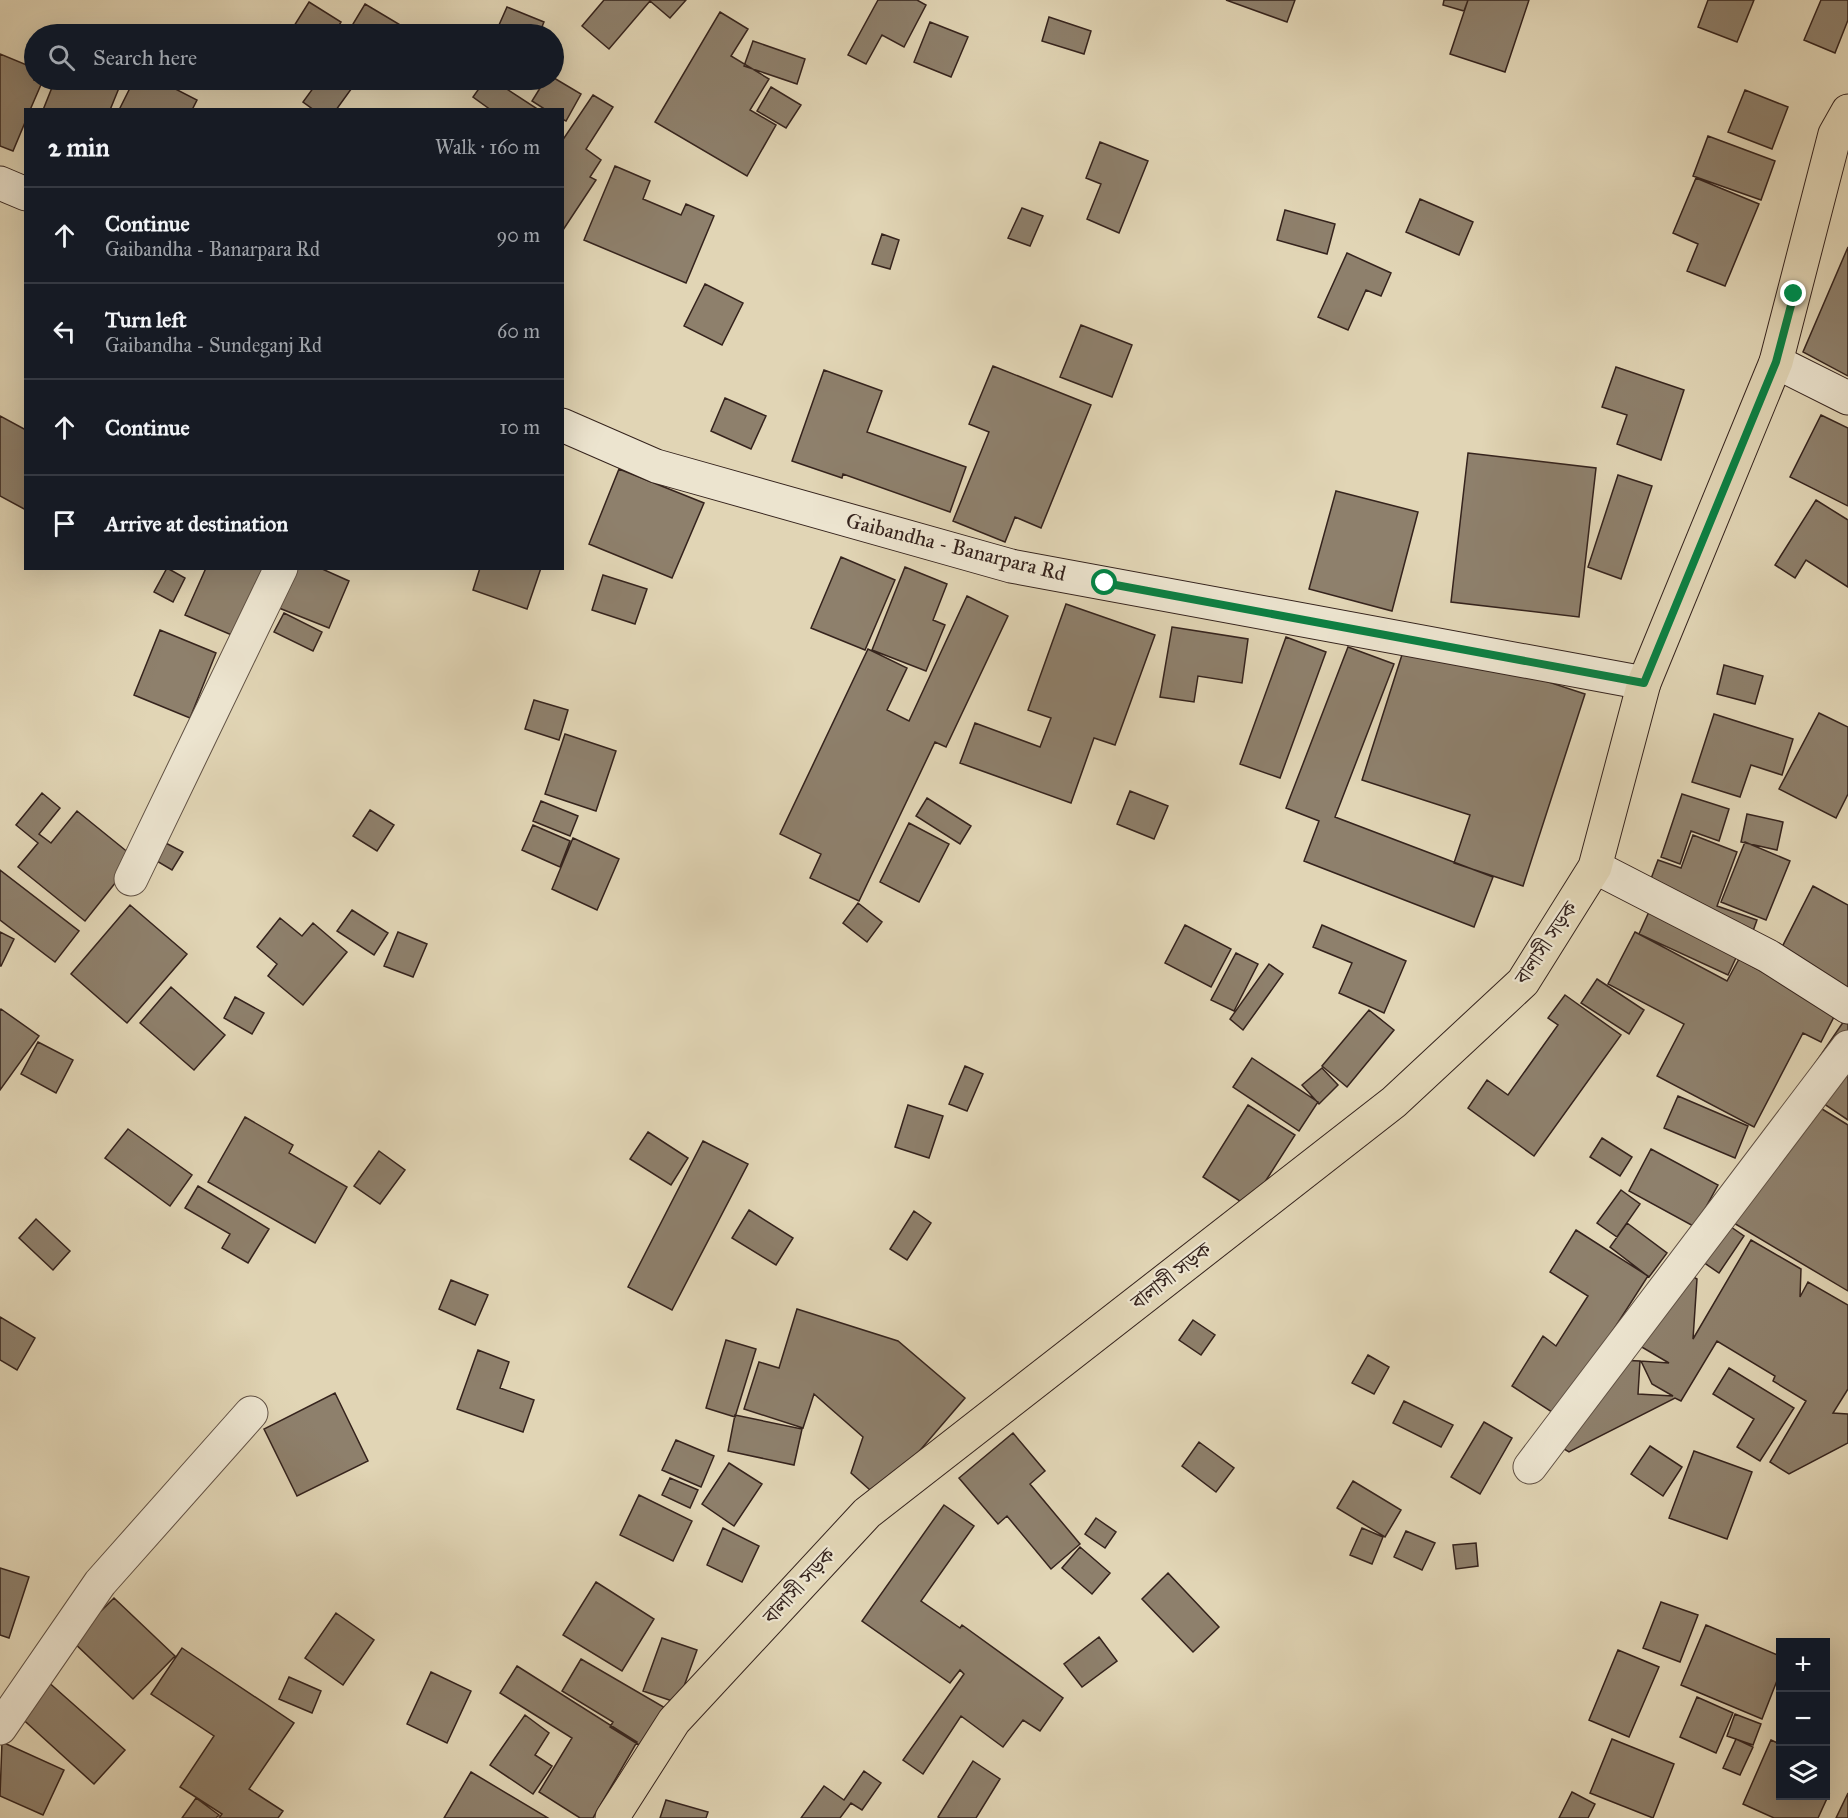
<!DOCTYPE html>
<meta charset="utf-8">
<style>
body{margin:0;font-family:"IM FELL Great Primer","Noto Serif Bengali",serif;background:#20242c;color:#f1f3f6}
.controls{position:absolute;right:18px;bottom:18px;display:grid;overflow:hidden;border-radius:0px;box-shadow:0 6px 24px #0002}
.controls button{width:54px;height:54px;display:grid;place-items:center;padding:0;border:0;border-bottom:2px solid #363941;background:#171b24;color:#f1f3f6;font:30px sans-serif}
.stop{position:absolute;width:18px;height:18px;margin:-14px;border:4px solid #0b8043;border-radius:50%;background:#fff}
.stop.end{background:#0b8043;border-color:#fff;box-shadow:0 2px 6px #0008}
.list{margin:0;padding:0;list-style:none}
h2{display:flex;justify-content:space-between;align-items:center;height:78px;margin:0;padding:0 24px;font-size:26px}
h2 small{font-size:20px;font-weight:400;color:#9ea1a6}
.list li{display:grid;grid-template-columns:39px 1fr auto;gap:18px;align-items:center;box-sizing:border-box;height:96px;padding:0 24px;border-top:2px solid #363941}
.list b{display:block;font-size:22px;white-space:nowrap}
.list p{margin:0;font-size:20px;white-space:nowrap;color:#9ea1a6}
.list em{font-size:20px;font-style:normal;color:#9ea1a6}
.icon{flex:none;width:33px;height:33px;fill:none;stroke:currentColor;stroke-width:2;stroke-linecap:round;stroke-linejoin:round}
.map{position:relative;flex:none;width:1848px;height:1818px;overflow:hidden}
.search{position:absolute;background:#171b24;box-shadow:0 6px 24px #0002;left:24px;top:24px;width:540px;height:66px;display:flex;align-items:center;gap:15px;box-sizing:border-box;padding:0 21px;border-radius:33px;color:#9ea1a6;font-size:22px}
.panel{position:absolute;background:#171b24;box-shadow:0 6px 24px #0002;left:24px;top:108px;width:540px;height:462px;border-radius:0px}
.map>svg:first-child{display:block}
.building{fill:#8e806c;stroke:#35231d;stroke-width:1.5}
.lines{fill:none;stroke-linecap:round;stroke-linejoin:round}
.street-casing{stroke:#605043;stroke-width:35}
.secondary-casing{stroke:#35231d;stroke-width:35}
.primary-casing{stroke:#35231d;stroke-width:35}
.street{stroke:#ece4cf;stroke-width:33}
.secondary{stroke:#ece4cf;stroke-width:33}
.primary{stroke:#e1d5b5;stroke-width:33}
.route{stroke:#0b8043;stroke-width:8}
.labels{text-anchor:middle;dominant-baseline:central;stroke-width:4.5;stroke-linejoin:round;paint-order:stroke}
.street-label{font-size:21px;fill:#35231d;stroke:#ece4cf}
</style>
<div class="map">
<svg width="1848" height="1818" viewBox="0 0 1848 1818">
<rect width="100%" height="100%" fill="#e1d5b5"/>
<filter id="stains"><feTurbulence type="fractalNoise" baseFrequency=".00333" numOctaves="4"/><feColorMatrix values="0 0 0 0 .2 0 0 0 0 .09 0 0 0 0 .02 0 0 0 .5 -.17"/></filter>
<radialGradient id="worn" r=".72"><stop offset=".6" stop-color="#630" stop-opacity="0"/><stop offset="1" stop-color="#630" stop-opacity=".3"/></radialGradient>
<path class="building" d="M604,0H686L670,18L650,1L609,49L582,26Z
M878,0H917L926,5L904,47L882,35L866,64L848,55Z
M1226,0H1295L1287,22Z
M1444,0H1468L1464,11L1443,5Z
M1468,0H1529L1505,72L1450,54Z
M1708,0H1754L1737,42L1698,27Z
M1821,0H1848V20L1835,53L1804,40Z
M309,2L341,22L334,34H289Z
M365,4L402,26L397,34H347Z
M507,7L544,22L539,34H495Z
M720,12L748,29L731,56L769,79L750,110L776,125L747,176L655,122Z
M1049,17L1091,31L1084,54L1042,41Z
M930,22L968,37L951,77L914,62Z
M753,41L805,59L797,84L744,66Z
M0,54L34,68V80H43L30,110H26V120L13,151L0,146Z
M554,78L581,94L566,121L562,119V110H546L532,101L545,80Z
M55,80H99L119,88L110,110H43Z
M134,80H158L197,100L192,110H119Z
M319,80H354L357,81L336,110H314L303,102Z
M485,80H493L539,110H491L473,97Z
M771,87L801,105L786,128L757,111Z
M1745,90L1788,107L1772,149L1728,132Z
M593,95L613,107L586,149L601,160L590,177L596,180L563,230L562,141Z
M1708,136L1775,161L1761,200L1693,176Z
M1100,142L1148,161L1119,233L1087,219L1101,184L1086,178Z
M615,166L650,181L643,199L681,215L686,204L714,216L686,283L584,240Z
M1696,178L1759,204L1725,286L1687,271L1698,244L1673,233Z
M1420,199L1473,222L1459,255L1406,232Z
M1022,208L1043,216L1030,246L1008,238Z
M1285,210L1335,224L1327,254L1277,240Z
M882,234L899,240L890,269L872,264Z
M1848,247V376L1803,352Z
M1347,253L1391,273L1381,296L1366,290L1348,330L1318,317Z
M705,284L743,303L722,345L684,326Z
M1081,325L1132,345L1112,397L1060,377Z
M993,366L1091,405L1041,528L1015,517L1005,542L953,521L989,432L969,424Z
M1616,367L1684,390L1661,460L1617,444L1627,415L1602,407Z
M824,370L882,391L867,432L966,467L950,512L843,474L842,478L792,461Z
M725,398L766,416L751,449L711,431Z
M1821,415L1848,428V506L1790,477Z
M0,416L26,430V510L0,496Z
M1468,453L1596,468L1579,617L1451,602Z
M619,469L704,503L672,578L589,544Z
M1618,475L1652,486L1621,579L1588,567Z
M1336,491L1418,512L1392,611L1309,589Z
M1816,500L1848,520V587L1806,560L1795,578L1775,565Z
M841,557L895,580L865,650L811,628Z
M905,567L947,584L933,620L945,625L926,671L872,650Z
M167,568L185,578L173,602L154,592Z
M206,568H271L241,639L185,615Z
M296,568H320L349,581L329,628L279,608Z
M480,568H541L527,609L473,590Z
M603,575L647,589L635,624L592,610Z
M967,596L1008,616L946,747L935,742L859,901L810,878L821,854L780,834L868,649L907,668L887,710L909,721Z
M1066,604L1155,635L1115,745L1094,738L1071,803L960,763L975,723L1040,747L1051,718L1028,710Z
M284,613L322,632L313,651L274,632Z
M1172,627L1248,639L1242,683L1198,676L1194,702L1160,697Z
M160,630L216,653L190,718L134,695Z
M1408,636L1585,694L1523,886L1454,863L1470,815L1362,780Z
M1286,637L1326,652L1280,778L1240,764Z
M1348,647L1394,664L1335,817L1493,877L1474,927L1304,861L1319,821L1286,808Z
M1724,665L1763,676L1755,704L1717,694Z
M534,700L568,710L559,740L525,729Z
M1819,713L1848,727V794L1836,818L1779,789Z
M1714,714L1793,739L1782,775L1751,765L1740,797L1692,782Z
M565,734L616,751L596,811L545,794Z
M1130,791L1168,806L1154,839L1117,824Z
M42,793L60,808L39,834L51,843L77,811L135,858L85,921L18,867L38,843L16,825Z
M1682,794L1729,809L1719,841L1691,831L1680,864L1661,857Z
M927,798L971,826L960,844L916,816Z
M541,801L578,816L570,836L533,821Z
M370,810L394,825L377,851L353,836Z
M1747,814L1783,822L1777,850L1741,842Z
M909,823L949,844L919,902L880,882Z
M533,825L570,841L560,867L522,850Z
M1693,835L1737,852L1717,906L1757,920L1753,931L1646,892L1658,860L1681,868Z
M573,838L619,859L597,910L552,889Z
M160,840L183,852L172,870L150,857Z
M1745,842L1790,861L1766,920L1721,902Z
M0,870L79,931L55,962L0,920Z
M1813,886L1848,905V994L1777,957Z
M858,903L882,922L867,942L843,923Z
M130,905L187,954L127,1023L71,974Z
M1652,905L1741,947L1728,975L1639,934Z
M352,910L388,933L374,955L337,931Z
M280,918L302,936L313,923L347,952L303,1005L268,976L277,964L257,947Z
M1185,925L1231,949L1211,987L1165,963Z
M1322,925L1406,961L1384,1013L1339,993L1352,963L1313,947Z
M0,932L14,939L1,966H0Z
M398,932L427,944L413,977L384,966Z
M1635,932L1727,981L1739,959L1836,1013L1821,1042L1803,1033L1754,1127L1657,1076L1684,1024L1608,984Z
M1236,953L1258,964L1234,1011L1211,1000Z
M1269,964L1283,974L1243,1030L1230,1019Z
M1597,979L1644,1010L1629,1034L1581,1003Z
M171,987L225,1035L194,1070L140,1023Z
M1565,995L1621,1035L1534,1156L1468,1108L1487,1080L1508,1095L1558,1025L1548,1018Z
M235,997L264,1013L252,1034L224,1018Z
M1,1009L39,1036L0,1090V1011Z
M1369,1010L1394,1030L1347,1087L1322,1066Z
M1846,1018L1848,1019V1120L1799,1087Z
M38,1042L73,1060L56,1093L21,1074Z
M1252,1058L1318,1102L1299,1131L1233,1087Z
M965,1066L983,1074L967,1111L949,1104Z
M1322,1068L1338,1085L1319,1104L1302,1085Z
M1796,1093L1848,1125V1291L1717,1213Z
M1678,1096L1748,1126L1735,1158L1664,1128Z
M908,1105L943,1116L929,1158L895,1147Z
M1248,1105L1295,1135L1249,1207L1203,1177Z
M245,1117L293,1145L289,1153L347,1187L315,1243L208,1182Z
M128,1129L192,1175L170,1206L105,1158Z
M648,1132L688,1158L671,1185L630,1159Z
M1602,1138L1632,1157L1620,1176L1590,1157Z
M703,1141L748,1164L672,1310L628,1287Z
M1651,1149L1718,1185L1695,1227L1629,1191Z
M379,1151L405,1170L380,1204L354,1186Z
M198,1186L269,1229L248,1263L222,1248L230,1234L185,1208Z
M1621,1190L1640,1204L1617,1237L1597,1223Z
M749,1210L793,1238L776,1265L732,1238Z
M914,1211L931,1223L907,1260L890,1249Z
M1712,1214L1744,1236L1719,1273L1687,1251Z
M36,1219L70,1251L53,1270L19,1238Z
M1627,1223L1667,1253L1649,1277L1610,1247Z
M1576,1230L1648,1276L1558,1416L1512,1386L1543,1336L1556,1346L1588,1296L1550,1272Z
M1751,1240L1801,1269L1800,1297L1808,1282L1848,1305V1389L1833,1413L1848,1414V1443L1789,1474L1770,1462L1806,1401L1773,1381L1775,1376L1717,1341L1681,1401L1675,1398L1569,1452L1564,1449L1616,1360L1640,1361L1638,1394L1673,1396L1652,1384L1641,1361L1669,1363L1628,1339L1672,1265L1697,1279L1693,1339Z
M451,1280L488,1295L475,1325L439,1309Z
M797,1309L898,1341L965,1398L879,1498L851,1473L863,1437L814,1394L803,1428L744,1409L759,1362L779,1368Z
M0,1317L35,1338L17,1370L0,1360Z
M1193,1320L1215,1335L1201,1355L1179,1340Z
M726,1340L756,1349L735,1417L706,1408Z
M478,1350L509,1362L500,1388L534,1400L523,1432L457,1409Z
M1368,1355L1389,1367L1374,1394L1352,1383Z
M1729,1368L1794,1408L1760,1461L1737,1447L1754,1419L1713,1394Z
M335,1393L368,1461L297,1496L264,1429Z
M1404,1401L1453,1425L1441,1447L1393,1423Z
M735,1415L802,1429L794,1465L728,1451Z
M1484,1422L1512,1438L1480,1494L1451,1477Z
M1013,1433L1045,1471L1030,1484L1080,1544L1051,1569L1007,1516L998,1524L959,1478Z
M676,1440L714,1456L701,1487L662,1470Z
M1199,1442L1234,1468L1216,1492L1182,1466Z
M1650,1446L1682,1467L1663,1496L1631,1474Z
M1694,1451L1752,1472L1727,1539L1669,1518Z
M729,1463L762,1484L734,1526L702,1504Z
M670,1478L698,1490L690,1508L662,1495Z
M1353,1481L1401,1510L1385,1537L1337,1508Z
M639,1495L692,1521L673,1561L620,1535Z
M944,1505L974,1526L921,1601L960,1628L962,1625L1063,1698L1040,1731L1023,1720L1003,1747L961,1716L923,1774L903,1760L964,1674L960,1670L950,1683L862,1621Z
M1096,1518L1116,1532L1105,1548L1085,1534Z
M723,1528L759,1546L742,1582L707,1565Z
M1362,1528L1383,1537L1372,1564L1350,1555Z
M1406,1531L1435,1543L1422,1570L1394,1557Z
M1476,1543L1478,1566L1456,1569L1453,1545Z
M1080,1547L1110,1573L1092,1594L1062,1568Z
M0,1568L29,1577L9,1638L0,1635Z
M1168,1573L1219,1627L1193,1652L1142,1599Z
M596,1582L654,1619L622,1671L563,1635Z
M114,1598L175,1656L133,1699L68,1637L91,1621Z
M1661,1602L1698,1615L1680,1662L1643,1648Z
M336,1613L374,1640L343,1685L305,1658Z
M1706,1625L1780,1656V1673L1762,1719L1681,1685Z
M1099,1637L1117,1661L1082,1687L1064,1664Z
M662,1638L697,1650L678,1703L643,1691Z
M182,1648L294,1723L249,1789L283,1811L278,1818H219L222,1814L180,1787L214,1736L151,1694Z
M1618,1650L1659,1667L1629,1737L1589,1720Z
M581,1659L667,1709L644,1748L610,1727L613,1722L562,1691Z
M517,1666L637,1742L593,1818H580L539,1792L572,1738L500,1693Z
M431,1672L471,1691L447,1743L407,1724Z
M289,1677L321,1691L312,1713L279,1699Z
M46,1680L125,1750L94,1784L17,1714Z
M1697,1697L1733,1713L1716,1753L1680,1737Z
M1735,1714L1761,1724L1753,1745L1727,1736Z
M525,1715L549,1733L535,1755L552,1766L533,1794L490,1765Z
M1612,1739L1674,1764L1653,1818L1590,1793Z
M1736,1739L1753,1747L1740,1775L1723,1768Z
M1771,1740L1780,1744V1796L1829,1794L1818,1818H1774L1743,1804Z
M2,1742L64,1770L43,1815L0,1796Z
M973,1761L1000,1779L976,1818H940L938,1817Z
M864,1771L881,1783L862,1810L851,1803L840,1818H801L824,1786L844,1800Z
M471,1772L548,1818H444Z
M1572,1792L1595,1804L1588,1818H1559Z
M1848,1793V1818H1836Z
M196,1798L219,1815L216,1818H182Z
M666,1800L708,1812L706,1818H660Z"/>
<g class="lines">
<defs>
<path id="street" d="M131,879L281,568
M1530,1467L1848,1047
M0,1728L100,1583L251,1413"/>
<path id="secondary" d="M0,183L26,194
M1776,362L1848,398
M562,425L656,466L1011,566L1644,683
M1595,867L1768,956L1848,1007"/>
<path id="primary" d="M612,1818L674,1721L867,1513L1394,1102L1523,982L1595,867L1644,683L1776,362L1835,134L1848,111"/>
</defs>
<use href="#street" class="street-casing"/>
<use href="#secondary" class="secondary-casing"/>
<use href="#primary" class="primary-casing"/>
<use href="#street" class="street"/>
<use href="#secondary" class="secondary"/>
<use href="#primary" class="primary"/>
</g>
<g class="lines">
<path class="route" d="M1105,583L1644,683L1776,362L1794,294"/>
</g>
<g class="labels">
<g class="street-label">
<text transform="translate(956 547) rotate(14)">Gaibandha - Banarpara Rd</text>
<text transform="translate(1546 943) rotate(-56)">বালাসী সড়ক</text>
<text transform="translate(1171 1276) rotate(-38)">বালাসী সড়ক</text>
<text transform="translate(799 1586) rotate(-47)">বালাসী সড়ক</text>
</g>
</g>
<rect width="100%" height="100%" filter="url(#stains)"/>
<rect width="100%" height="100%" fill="url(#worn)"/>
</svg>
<div class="controls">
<button>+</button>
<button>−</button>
<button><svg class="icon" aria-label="layers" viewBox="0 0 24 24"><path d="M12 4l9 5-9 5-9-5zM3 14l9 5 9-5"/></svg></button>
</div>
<div class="stop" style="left:1105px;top:583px"></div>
<div class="stop end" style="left:1794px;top:294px"></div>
<div class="search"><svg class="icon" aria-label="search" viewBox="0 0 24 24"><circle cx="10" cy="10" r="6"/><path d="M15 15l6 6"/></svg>Search here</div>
<section class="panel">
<h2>2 min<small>Walk · 160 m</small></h2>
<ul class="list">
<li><svg class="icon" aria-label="ahead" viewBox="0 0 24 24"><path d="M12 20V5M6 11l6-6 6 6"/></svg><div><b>Continue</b><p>Gaibandha - Banarpara Rd</p></div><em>90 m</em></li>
<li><svg class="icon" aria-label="left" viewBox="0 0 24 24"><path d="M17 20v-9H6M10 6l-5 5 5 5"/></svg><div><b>Turn left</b><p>Gaibandha - Sundeganj Rd</p></div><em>60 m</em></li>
<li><svg class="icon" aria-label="ahead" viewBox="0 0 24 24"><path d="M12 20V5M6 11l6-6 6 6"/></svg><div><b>Continue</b></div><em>10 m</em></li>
<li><svg class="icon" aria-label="arrive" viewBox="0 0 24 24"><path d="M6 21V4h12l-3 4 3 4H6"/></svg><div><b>Arrive at destination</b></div></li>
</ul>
</section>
</div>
